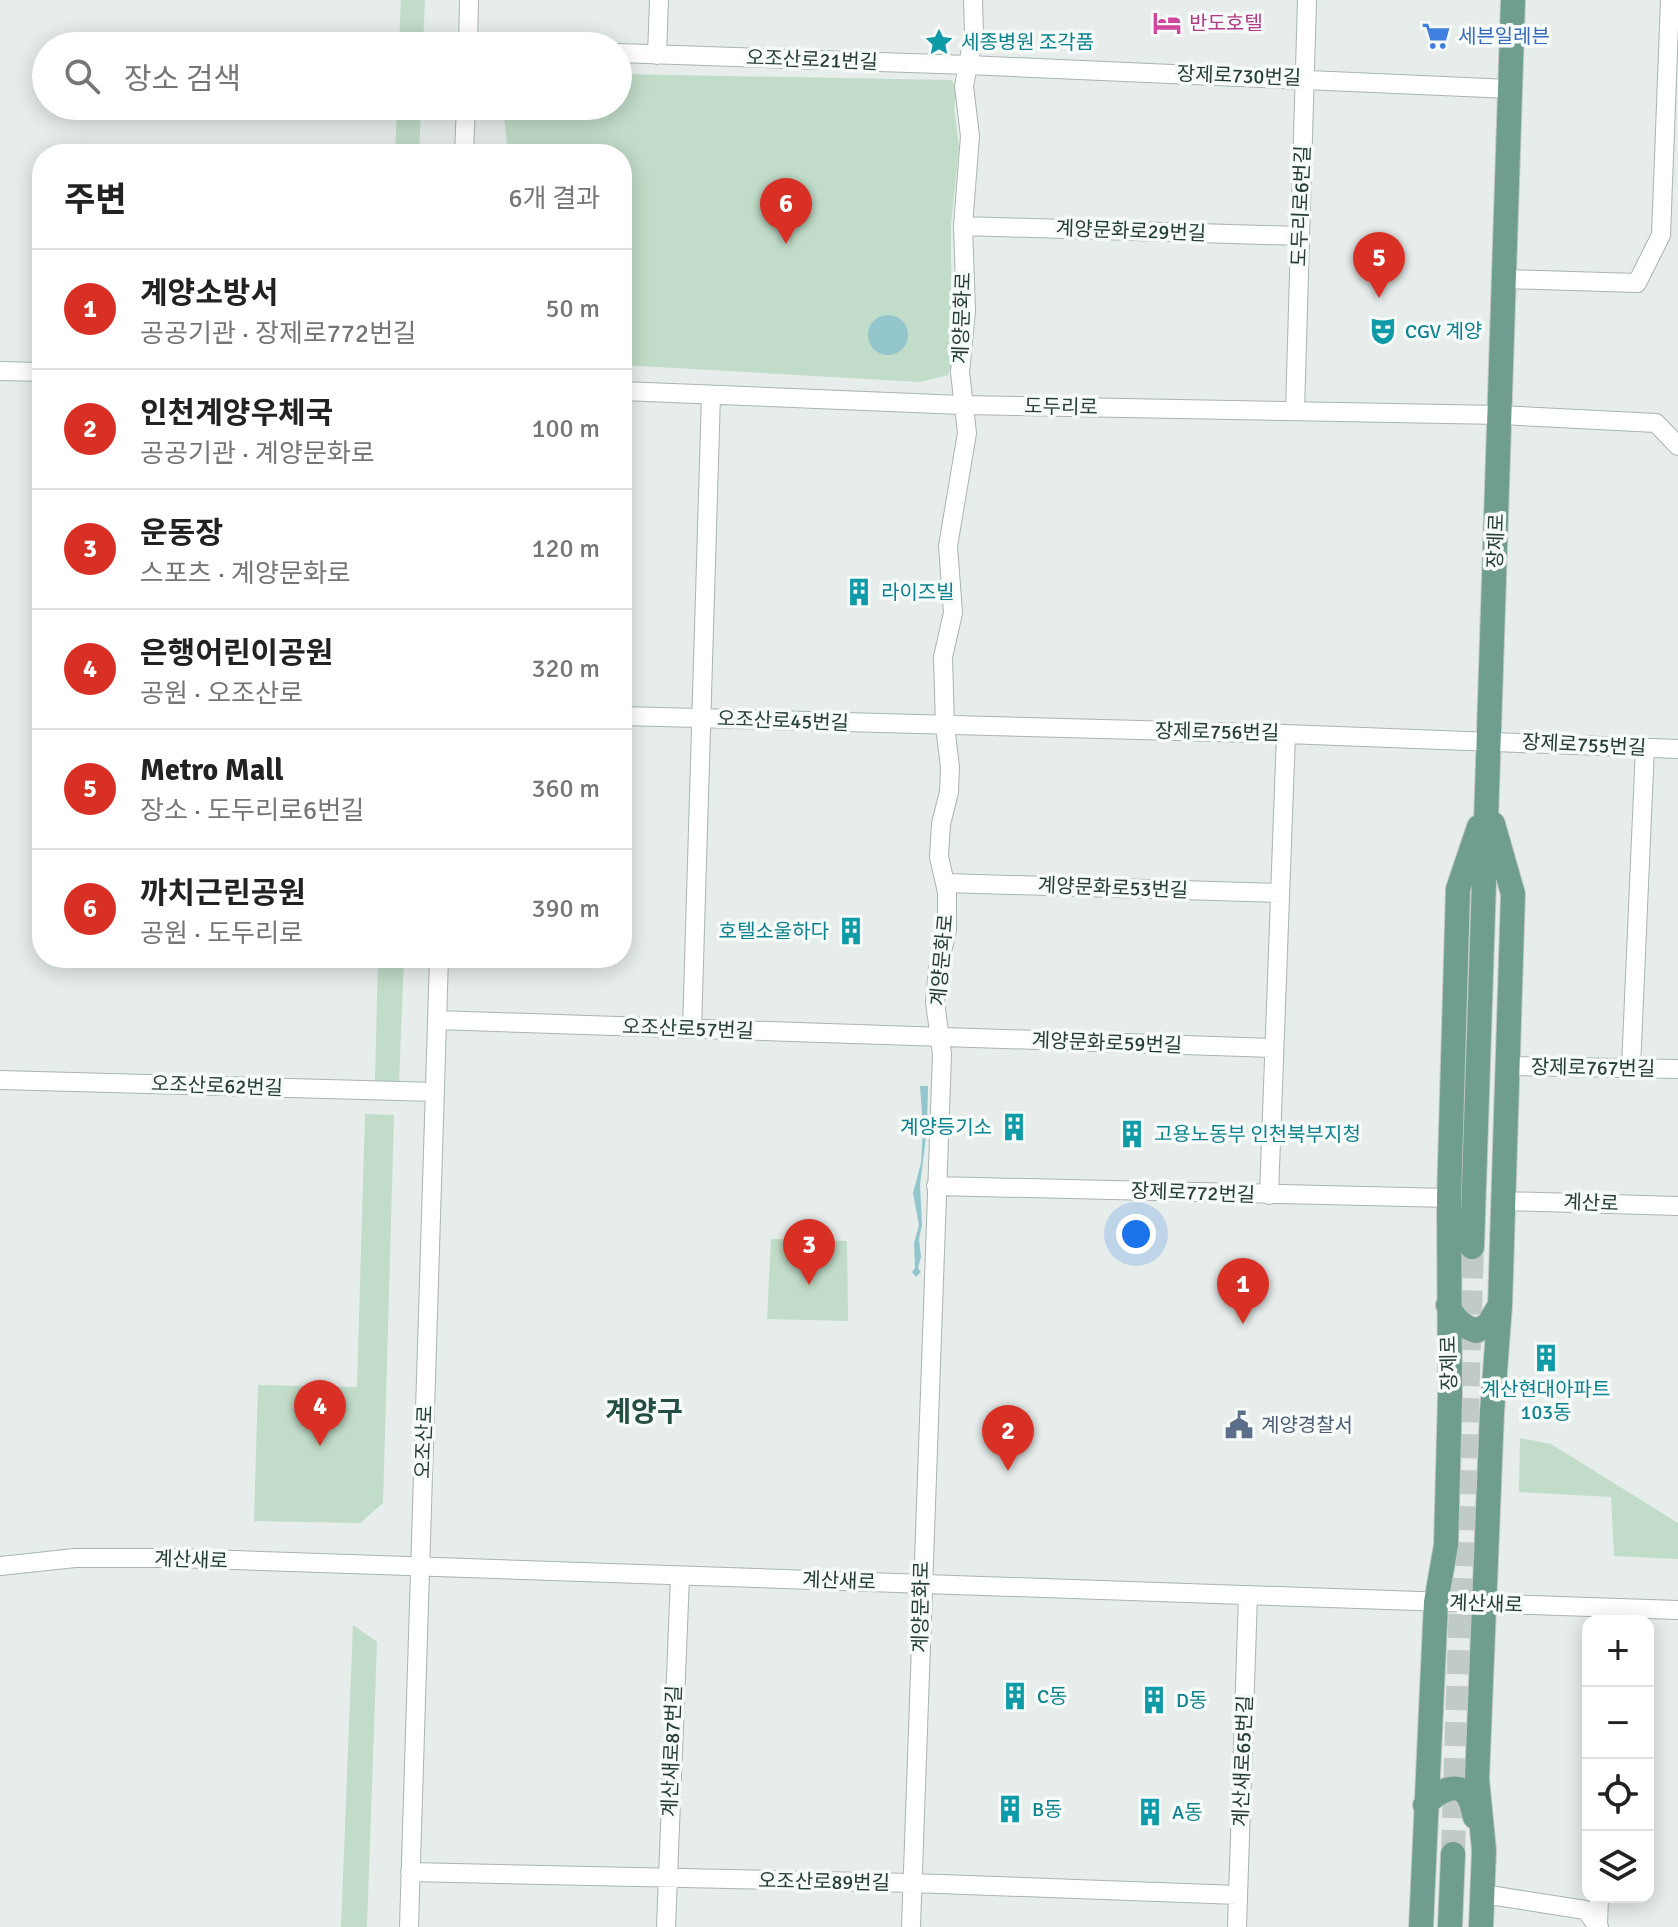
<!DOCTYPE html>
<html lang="ko">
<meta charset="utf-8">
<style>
body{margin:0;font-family:Signika,"Noto Sans KR",sans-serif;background:#f2f2f2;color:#222}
.controls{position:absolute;right:24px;bottom:24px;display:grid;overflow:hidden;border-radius:16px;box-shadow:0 4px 20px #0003}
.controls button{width:72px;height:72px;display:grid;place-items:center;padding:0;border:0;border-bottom:2px solid #e0e0e0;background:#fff;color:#222;font:40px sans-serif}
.you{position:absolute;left:1136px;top:1234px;width:28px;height:28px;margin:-20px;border:6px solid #fff;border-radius:50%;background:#1a73e8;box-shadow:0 0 0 12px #1a73e833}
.badge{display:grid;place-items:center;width:52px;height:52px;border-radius:50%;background:#d93025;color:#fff;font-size:26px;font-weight:700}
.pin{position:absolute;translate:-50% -66px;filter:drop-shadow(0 2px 4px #0008)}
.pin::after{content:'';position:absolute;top:42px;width:28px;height:24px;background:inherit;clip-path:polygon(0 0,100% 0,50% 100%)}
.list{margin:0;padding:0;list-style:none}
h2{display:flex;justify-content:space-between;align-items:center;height:104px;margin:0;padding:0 32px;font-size:34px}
h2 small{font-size:26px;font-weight:400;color:#767676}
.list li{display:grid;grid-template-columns:52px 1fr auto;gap:24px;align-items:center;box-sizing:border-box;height:120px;padding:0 32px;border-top:2px solid #e0e0e0}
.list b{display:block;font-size:30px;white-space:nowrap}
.list p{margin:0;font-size:26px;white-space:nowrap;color:#767676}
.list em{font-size:26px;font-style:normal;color:#767676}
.icon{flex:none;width:44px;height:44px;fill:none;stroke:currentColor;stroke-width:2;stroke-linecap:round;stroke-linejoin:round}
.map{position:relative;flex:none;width:1678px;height:1927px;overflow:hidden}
.search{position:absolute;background:#fff;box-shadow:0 4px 20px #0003;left:32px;top:32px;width:600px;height:88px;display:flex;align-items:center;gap:20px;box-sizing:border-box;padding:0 28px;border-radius:44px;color:#767676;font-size:30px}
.panel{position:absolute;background:#fff;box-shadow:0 4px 20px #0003;left:32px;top:144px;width:600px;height:824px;border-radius:32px}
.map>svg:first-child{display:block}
.green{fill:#c1dcc8}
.water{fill:#93c5cc}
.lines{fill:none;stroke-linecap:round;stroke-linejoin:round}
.major-tunnel{stroke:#c0cac6;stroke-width:24;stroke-dasharray:24 12;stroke-linecap:butt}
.minor-casing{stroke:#a9b5b1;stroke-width:20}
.major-casing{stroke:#c2c9c7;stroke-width:26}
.minor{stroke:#fff;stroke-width:18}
.major{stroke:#6f9e91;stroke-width:24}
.labels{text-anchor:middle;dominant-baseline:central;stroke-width:7;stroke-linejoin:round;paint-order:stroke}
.hotel-label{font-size:20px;fill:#b23c85;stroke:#f6faf8;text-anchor:start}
.shop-label{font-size:20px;fill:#366cbe;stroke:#f6faf8;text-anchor:start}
.culture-label{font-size:20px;fill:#0d838f;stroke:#f6faf8;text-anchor:start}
.street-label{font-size:20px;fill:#263e37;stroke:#f6faf8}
.service-label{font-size:20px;fill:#4e5e75;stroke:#f6faf8;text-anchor:start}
.district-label{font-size:28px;font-weight:bold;fill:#244e43;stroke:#f6faf8}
</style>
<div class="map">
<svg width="1678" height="1927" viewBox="0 0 1678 1927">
<rect width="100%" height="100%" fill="#e6edea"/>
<path class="green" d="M401,0H425L423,46H399Z
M618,74L951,80L957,87L954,109L959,147L951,224V264L956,356L948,375L920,382L622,365V154H508L503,107L618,106Z
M397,106H421L419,154H395Z
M378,958H404L399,1082L375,1081Z
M365,1114L394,1115L383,1503L360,1523L254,1521L258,1385L357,1387Z
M771,1239L847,1241L848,1321L767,1319Z
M1520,1438L1551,1444L1678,1523V1559L1614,1556L1611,1497L1519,1492Z
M353,1625L377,1642L367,1927H341Z"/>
<path class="water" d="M868 335a20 20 0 1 1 40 0a20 20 0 1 1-40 0Z
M920,1086H928L927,1128L920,1185L922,1225L919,1239L921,1257L918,1268L921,1272L916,1277L912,1272L915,1268L914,1243L919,1225L913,1193L921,1163L923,1129Z"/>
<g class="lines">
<path class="major-tunnel" d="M1453,1854L1472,1247"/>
<defs>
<path id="minor" d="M468,46L469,0
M618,53L968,65L1510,89
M657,55L659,0
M464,154L466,106
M963,226L1300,236
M1505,279L1637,283L1661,235L1670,0
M0,371L42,372
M622,391L962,405L1501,415L1656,423L1678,446
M1295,411L1307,0
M622,716L1286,734L1678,749
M945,883L1280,893
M437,1020L1274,1048
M692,1029L711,395
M1508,1066L1678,1069
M1631,1068L1645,747
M0,1080L435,1092
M936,1186L1449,1198
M1269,1195L1286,734
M1504,1201L1678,1206
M0,1566L75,1558H176L1678,1610
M410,1872L913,1883L1238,1895
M1483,1894L1585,1910L1599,1927
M409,1927L439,958
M666,1927L680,1576
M911,1927L942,1054L935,1002L938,969L947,930V892L939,857L941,824L949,792L950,767L945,726L943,657L953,613L948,546L967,433L960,372L966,311L963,226L970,136L964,86L974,33L973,0
M1237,1927L1248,1595
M1598,1927L1599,1897"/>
<path id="major" d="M1472,1247L1513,0
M1448,1305C1454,1319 1462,1326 1476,1331L1488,1325L1500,1305
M1425,1805C1435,1794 1458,1778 1469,1798C1472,1803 1473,1811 1475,1817
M1421,1927L1436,1602L1446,1545L1450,1395L1449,1198L1458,889L1479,827
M1450,1927L1453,1854
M1481,1927L1484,1850L1477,1779L1492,1412L1500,1305L1513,894L1493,824"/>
</defs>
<use href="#minor" class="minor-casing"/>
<use href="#major" class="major-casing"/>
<use href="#minor" class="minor"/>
<use href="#major" class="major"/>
</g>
<defs>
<symbol id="hotel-bare" viewBox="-9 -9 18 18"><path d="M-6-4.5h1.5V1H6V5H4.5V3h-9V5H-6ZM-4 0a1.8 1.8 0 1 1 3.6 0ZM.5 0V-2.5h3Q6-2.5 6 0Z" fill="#d1479c" stroke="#f6faf8" stroke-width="2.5" paint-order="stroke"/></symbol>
<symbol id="supermarket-bare" viewBox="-9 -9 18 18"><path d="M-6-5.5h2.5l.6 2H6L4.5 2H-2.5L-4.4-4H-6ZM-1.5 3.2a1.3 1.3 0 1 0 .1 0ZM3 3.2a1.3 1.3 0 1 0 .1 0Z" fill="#3f7fe0" stroke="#f6faf8" stroke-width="2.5" paint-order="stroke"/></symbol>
<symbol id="sight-bare" viewBox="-9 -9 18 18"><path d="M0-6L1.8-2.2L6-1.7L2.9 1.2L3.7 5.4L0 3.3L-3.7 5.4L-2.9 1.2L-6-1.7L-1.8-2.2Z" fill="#0f9aa8" stroke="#f6faf8" stroke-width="2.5" paint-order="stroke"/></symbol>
<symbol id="theatre-bare" viewBox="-9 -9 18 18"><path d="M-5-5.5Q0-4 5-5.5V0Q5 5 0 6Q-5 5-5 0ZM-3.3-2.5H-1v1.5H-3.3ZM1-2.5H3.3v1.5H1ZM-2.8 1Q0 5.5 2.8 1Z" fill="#0f9aa8" stroke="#f6faf8" stroke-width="2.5" paint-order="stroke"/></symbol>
<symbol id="building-bare" viewBox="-9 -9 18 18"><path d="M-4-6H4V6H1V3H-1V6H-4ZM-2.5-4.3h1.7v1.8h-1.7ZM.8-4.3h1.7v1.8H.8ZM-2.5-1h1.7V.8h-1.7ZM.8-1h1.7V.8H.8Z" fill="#0f9aa8" stroke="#f6faf8" stroke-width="2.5" paint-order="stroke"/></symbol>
<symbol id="civic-bare" viewBox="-9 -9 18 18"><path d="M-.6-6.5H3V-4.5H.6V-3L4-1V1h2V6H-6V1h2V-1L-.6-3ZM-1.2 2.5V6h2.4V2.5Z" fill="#5c6f8a" stroke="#f6faf8" stroke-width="2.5" paint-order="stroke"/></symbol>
</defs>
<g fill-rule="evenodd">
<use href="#hotel-bare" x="1147" y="3" width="40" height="40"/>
<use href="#supermarket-bare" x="1416" y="16" width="40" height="40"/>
<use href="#sight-bare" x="919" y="22" width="40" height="40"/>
<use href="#theatre-bare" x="1363" y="311" width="40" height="40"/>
<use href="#building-bare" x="839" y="572" width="40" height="40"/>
<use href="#building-bare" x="831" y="911" width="40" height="40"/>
<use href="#building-bare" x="994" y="1107" width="40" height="40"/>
<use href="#building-bare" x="1112" y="1114" width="40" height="40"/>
<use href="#building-bare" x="1526" y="1338" width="40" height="40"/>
<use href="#civic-bare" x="1219" y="1405" width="40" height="40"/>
<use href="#building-bare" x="995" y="1676" width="40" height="40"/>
<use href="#building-bare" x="1134" y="1680" width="40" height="40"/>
<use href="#building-bare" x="990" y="1789" width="40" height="40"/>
<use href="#building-bare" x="1130" y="1792" width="40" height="40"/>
</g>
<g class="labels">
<g class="hotel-label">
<text x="1189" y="23">반도호텔</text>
</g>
<g class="shop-label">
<text x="1458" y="36">세븐일레븐</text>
</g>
<g class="culture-label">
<text x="961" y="42">세종병원 조각품</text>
<text x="1405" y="331">CGV 계양</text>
<text x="881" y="592">라이즈빌</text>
<text x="829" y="931" text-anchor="end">호텔소울하다</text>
<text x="992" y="1127" text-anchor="end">계양등기소</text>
<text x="1154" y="1134">고용노동부 인천북부지청</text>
<text x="1546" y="1389" text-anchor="middle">계산현대아파트<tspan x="1546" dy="23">103동</tspan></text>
<text x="1037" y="1696">C동</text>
<text x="1176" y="1700">D동</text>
<text x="1032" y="1809">B동</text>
<text x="1172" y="1812">A동</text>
</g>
<g class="street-label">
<text transform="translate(812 60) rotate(2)">오조산로21번길</text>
<text transform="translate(1239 76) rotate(2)">장제로730번길</text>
<text transform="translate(1301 206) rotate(-88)">도두리로6번길</text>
<text transform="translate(1131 231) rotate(2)">계양문화로29번길</text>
<text transform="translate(962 318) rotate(-88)">계양문화로</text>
<text transform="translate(1061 407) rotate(1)">도두리로</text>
<text transform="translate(1496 541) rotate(-88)">장제로</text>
<text transform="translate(783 721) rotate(2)">오조산로45번길</text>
<text transform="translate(1217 732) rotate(1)">장제로756번길</text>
<text transform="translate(1584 745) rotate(3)">장제로755번길</text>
<text transform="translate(1113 888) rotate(2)">계양문화로53번길</text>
<text transform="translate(942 960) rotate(-85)">계양문화로</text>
<text transform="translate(688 1029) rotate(2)">오조산로57번길</text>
<text transform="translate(1107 1043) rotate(2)">계양문화로59번길</text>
<text transform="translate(1593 1068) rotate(1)">장제로767번길</text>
<text transform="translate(217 1086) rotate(2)">오조산로62번길</text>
<text transform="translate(1193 1193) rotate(2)">장제로772번길</text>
<text transform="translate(1591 1203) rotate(2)">계산로</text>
<text transform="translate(1449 1363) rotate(-91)">장제로</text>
<text transform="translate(424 1442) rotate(-88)">오조산로</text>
<text transform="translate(191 1560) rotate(2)">계산새로</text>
<text transform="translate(839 1581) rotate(2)">계산새로</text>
<text transform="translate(1486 1604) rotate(2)">계산새로</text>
<text transform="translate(921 1607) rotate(-89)">계양문화로</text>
<text transform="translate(672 1751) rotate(-88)">계산새로87번길</text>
<text transform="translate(1243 1761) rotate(-88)">계산새로65번길</text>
<text transform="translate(824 1882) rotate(1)">오조산로89번길</text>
</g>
<g class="service-label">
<text x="1261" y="1425">계양경찰서</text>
</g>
<g class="district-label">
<text x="644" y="1412">계양구</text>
</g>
</g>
</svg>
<div class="controls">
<button>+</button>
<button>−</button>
<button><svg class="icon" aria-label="locate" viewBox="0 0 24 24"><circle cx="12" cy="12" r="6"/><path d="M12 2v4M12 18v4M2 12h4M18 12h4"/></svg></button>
<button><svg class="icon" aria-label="layers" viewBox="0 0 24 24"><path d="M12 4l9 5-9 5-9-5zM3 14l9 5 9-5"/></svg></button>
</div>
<div class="you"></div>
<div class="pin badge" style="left:1243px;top:1324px">1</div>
<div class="pin badge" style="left:1008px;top:1471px">2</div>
<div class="pin badge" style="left:809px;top:1285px">3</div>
<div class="pin badge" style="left:320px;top:1446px">4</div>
<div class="pin badge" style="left:1379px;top:298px">5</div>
<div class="pin badge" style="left:786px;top:244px">6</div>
<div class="search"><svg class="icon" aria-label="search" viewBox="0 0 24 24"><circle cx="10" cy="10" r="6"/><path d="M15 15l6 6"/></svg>장소 검색</div>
<section class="panel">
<h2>주변<small>6개 결과</small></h2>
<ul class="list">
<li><span class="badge">1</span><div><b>계양소방서</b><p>공공기관 · 장제로772번길</p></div><em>50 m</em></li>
<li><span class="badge">2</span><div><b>인천계양우체국</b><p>공공기관 · 계양문화로</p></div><em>100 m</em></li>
<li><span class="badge">3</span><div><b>운동장</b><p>스포츠 · 계양문화로</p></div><em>120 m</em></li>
<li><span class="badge">4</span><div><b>은행어린이공원</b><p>공원 · 오조산로</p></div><em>320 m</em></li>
<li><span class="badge">5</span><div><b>Metro Mall</b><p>장소 · 도두리로6번길</p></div><em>360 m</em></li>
<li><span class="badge">6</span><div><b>까치근린공원</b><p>공원 · 도두리로</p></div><em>390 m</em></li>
</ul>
</section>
</div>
